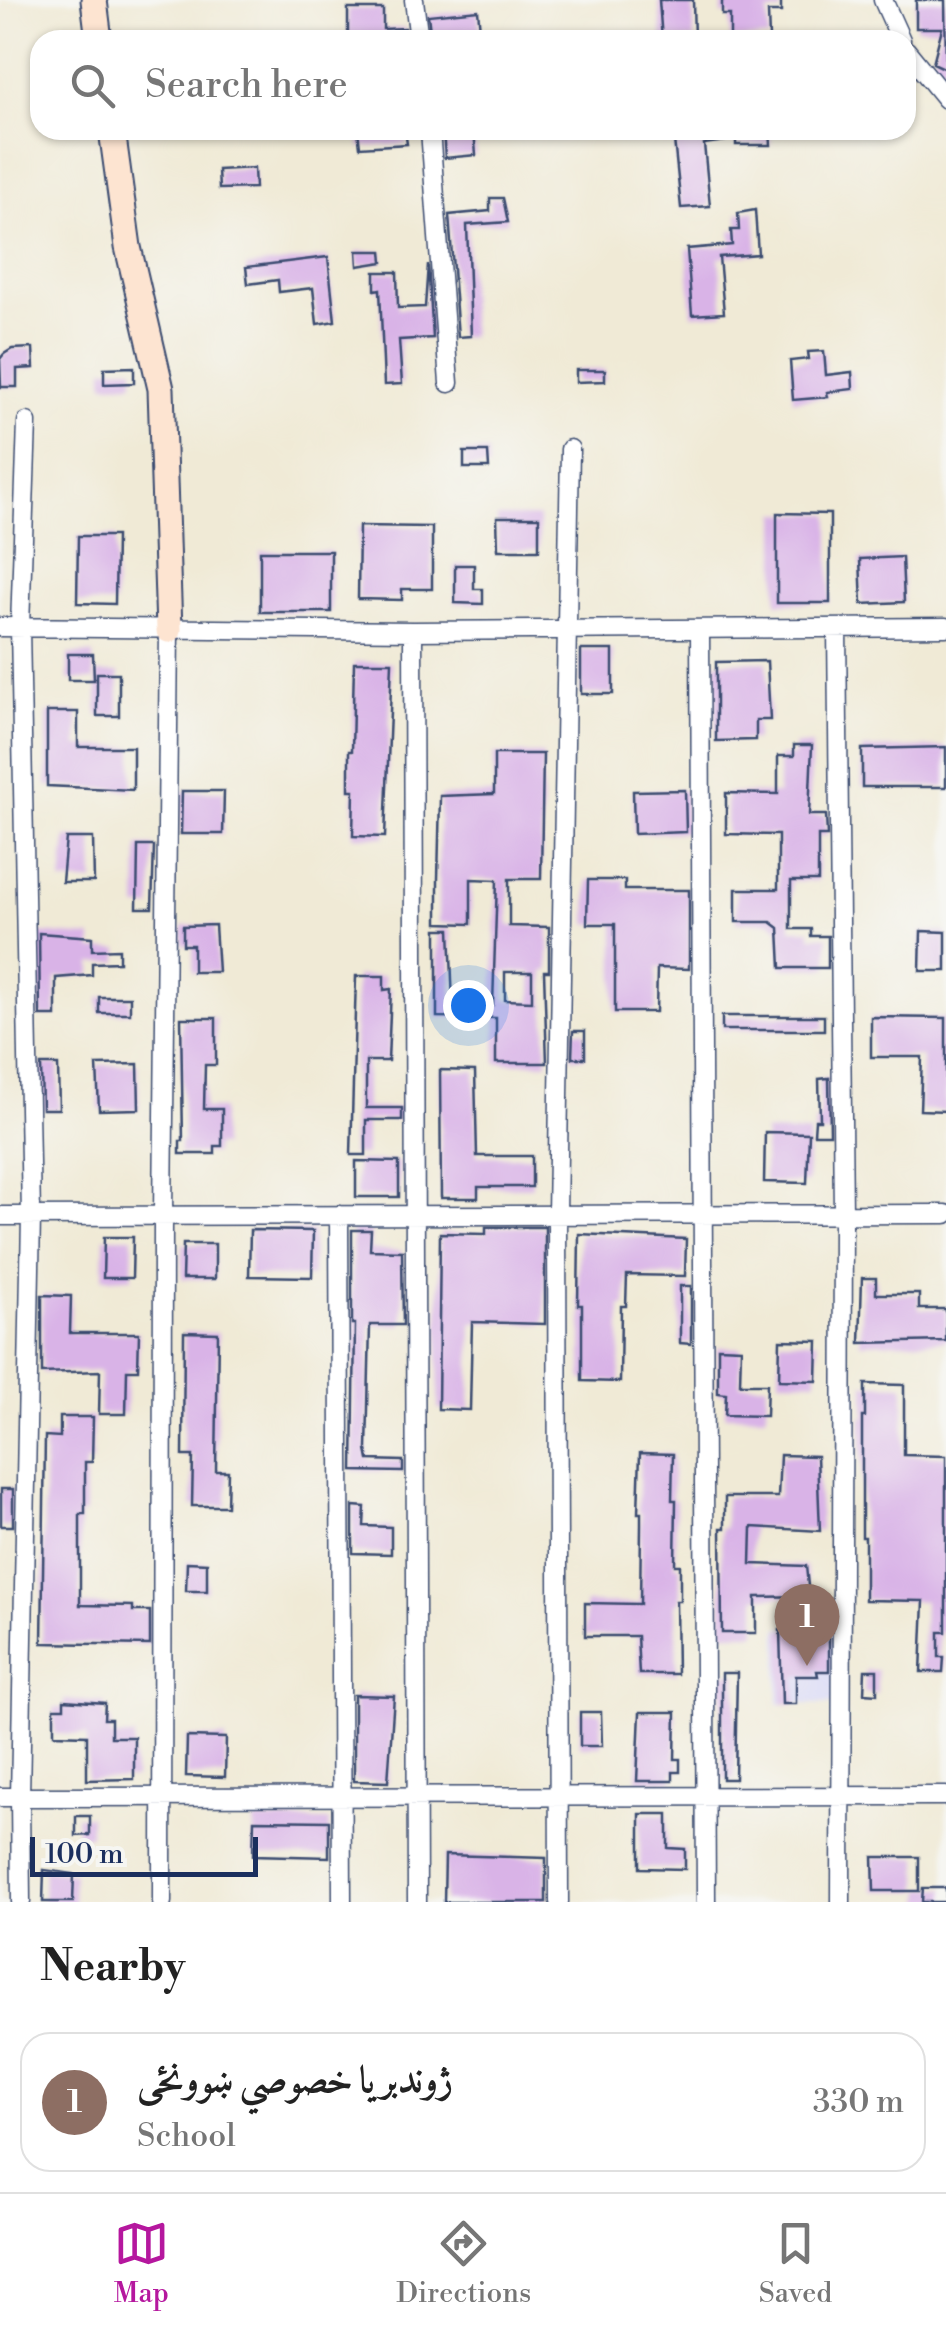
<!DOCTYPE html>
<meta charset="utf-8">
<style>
body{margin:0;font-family:"Libre Bodoni",Amiri,serif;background:#f2f2f2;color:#222}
.scale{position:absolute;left:30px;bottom:25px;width:228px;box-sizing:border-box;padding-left:10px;border:5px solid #1b2f5e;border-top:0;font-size:28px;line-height:35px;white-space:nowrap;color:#1b2f5e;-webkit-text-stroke:8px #f6f6f2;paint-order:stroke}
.you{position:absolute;left:468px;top:1005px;width:35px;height:35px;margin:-25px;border:8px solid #fff;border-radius:50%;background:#1a73e8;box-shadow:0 0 0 15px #1a73e833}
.badge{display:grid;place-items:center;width:65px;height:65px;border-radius:50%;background:#b5179e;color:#fff;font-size:32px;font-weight:700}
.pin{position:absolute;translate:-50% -82px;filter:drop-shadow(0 2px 5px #0008)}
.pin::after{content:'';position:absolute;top:52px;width:35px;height:30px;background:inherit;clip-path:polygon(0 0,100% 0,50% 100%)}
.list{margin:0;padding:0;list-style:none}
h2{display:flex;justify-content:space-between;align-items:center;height:130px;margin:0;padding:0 40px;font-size:42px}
h2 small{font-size:32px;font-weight:400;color:#767676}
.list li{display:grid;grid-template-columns:65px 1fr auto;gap:30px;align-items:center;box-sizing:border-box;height:140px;margin:0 20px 20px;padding:0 20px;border:2px solid #e0e0e0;border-radius:30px}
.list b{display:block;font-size:38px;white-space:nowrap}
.list p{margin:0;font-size:32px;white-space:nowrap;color:#767676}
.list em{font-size:32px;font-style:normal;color:#767676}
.icon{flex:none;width:55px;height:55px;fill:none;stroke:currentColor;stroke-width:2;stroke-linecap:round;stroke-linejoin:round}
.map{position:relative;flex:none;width:946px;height:1902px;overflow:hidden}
.search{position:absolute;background:#fff;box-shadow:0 2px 8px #0004;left:30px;right:30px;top:30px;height:110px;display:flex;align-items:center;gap:25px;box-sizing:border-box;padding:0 35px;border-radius:30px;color:#767676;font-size:38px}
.sheet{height:290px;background:#fff}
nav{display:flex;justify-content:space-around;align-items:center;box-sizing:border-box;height:140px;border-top:2px solid #e0e0e0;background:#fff;font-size:28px;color:#767676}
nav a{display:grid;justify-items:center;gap:5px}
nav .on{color:#b5179e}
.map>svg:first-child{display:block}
.built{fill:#d7d7f8}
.building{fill:#d9b3e7;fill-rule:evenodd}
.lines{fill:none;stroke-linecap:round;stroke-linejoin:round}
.street-casing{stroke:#3b4b70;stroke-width:21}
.secondary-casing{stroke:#3b4b70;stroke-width:29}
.street{stroke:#fff;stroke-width:18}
.secondary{stroke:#fde4d1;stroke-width:25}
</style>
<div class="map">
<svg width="946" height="1902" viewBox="0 0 946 1902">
<rect width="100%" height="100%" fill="#f6f6f2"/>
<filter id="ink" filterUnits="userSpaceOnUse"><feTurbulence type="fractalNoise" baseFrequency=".01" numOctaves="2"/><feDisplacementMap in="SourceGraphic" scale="20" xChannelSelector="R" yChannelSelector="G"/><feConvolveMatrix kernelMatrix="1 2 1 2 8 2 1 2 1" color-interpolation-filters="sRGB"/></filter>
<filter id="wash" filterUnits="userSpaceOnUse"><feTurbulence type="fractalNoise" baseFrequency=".0048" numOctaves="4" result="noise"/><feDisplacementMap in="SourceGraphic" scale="40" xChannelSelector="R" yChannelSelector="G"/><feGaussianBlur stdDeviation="2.25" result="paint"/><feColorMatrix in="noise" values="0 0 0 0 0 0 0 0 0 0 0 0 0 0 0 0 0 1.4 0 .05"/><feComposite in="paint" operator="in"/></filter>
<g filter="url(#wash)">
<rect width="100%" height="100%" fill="#f0ead6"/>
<path class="built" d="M778,1628H836V1704H778Z"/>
<g id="blocks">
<path class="building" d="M659,0H693L694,40H662Z
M722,0H781V12H768L769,38L730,39V15H722Z
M916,0H945L946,69L933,63L942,28H916Z
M348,9H383V29L405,28L406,40H348Z
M478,10L481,40H431L428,15Z
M358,130H405L407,144L360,147Z
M443,130H474L476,155L445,158Z
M673,130H725L726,141L704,144L710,206L681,208Z
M752,130H770L771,145H736V132Z
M254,168L255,188L219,189L218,170Z
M490,198H503L508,222L467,225L471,336L458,337L449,215L490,211Z
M755,210L758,254L719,257L724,313L692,315L687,249L732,245L731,230H739L738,213Z
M357,251H382L383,262L358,266Z
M328,257L335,321L317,324L313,288L279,292L278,280L248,284L246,267Z
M428,264L433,338L399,340L402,384L384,385L380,289L375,290V272H397L398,308L425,307Z
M33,348L34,368L17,369V387H1L0,359L4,354L12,349Z
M824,351L826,375L852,372L853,389L827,392L828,397L793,400L790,361L809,359L808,352Z
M134,367V383L104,384V368Z
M576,370H605V381L576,382Z
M464,452H488L489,468H464Z
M777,513L830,514V603H777Z
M497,517H539V550H498Z
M359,526L432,527V589H402V600L358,599Z
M78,536H116L115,604L77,603Z
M260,551H331V612H260Z
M902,557L904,602L862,604L860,559Z
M455,565H474V589H483V604L455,603Z
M581,650H613V694H581Z
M68,654H93L94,680H68Z
M767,661L770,720H756V740L716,741V662Z
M354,662H392L385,837L353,836L354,790H349V751H352Z
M97,673H119V716H97Z
M47,712H78V747H133V790L47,786Z
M794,745H812L809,815H826L827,836H818V881H791V929H811V936H828V968H781L779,928L771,922H736V889H778V835L726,834V793L778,794V756H794Z
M946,747V787H862V749Z
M494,754H543L541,879H509V926L549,927V971H544L547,1063H496V1018L437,1017V929H450L453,1005H493L497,880L471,879V924L438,923V879L440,796L494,794ZM505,972H532V1001L505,1000Z
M685,790L686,832L634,834L633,791Z
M182,791H224L223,834H181Z
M66,838H93L94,882H62Z
M138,846H154L152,908H137Z
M588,880H625V890H689V969L657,968L656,1012H615V924H587Z
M215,925L218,972H193V945H183V926Z
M921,931L946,932V971H920Z
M39,933L92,937V950L119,949V962L92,963V975L56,978V1016H40Z
M356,976H384V990L391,989L388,1061H366V1108H402V1120H366V1155H351Z
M99,997H130V1013H99Z
M722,1016H824V1030H722Z
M871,1017L946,1018V1111L920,1110L922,1057H871Z
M181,1018H216V1065H205L204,1109H222V1146H215V1154H180V1141H183Z
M573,1031H585V1058H572Z
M138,1064L139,1109L99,1110L97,1065Z
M41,1065H58L59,1109H42Z
M440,1070L475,1071L477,1156H532V1187H478V1198H441Z
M829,1078L830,1134H814L815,1120H820L819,1079Z
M765,1132L809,1133L807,1183L764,1182Z
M356,1161L399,1162V1197H356Z
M486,1227H545V1324L472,1322L470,1410L438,1409L440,1233L486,1234Z
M250,1230L313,1231L312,1277L249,1276Z
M352,1230H371L370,1250L402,1251L403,1325H370L367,1450L369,1460L403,1461V1472L353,1471L355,1324H352Z
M579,1234L686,1239L685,1276L627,1275L626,1306H621L620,1382L582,1381V1305H578Z
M104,1237H133L132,1278H103Z
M183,1244H215V1279H182Z
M862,1278H876V1294H919V1309H946V1341L860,1343Z
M680,1286H691V1344L680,1343Z
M42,1295L71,1296L70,1333H139L138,1370H127L126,1414H99L100,1371L42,1373Z
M184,1332L218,1333L216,1471H228L227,1506H192L193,1456H183Z
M780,1340L818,1341L817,1381L779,1380Z
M718,1347L741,1348L740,1384H767L766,1416L725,1415L726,1394L718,1393Z
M865,1384L904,1385V1455L946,1456V1632H939V1657H944L943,1672H921L924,1601L865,1600V1537H862V1417H865Z
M60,1417H93L92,1462H85V1514H80V1605L133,1606V1611H150V1645L42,1643L45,1436L60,1437Z
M640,1453L673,1454L672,1500H676L675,1565H680V1601H676L677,1674H639L637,1636H585V1603L640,1604L641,1525V1513H638Z
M780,1455L817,1456L820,1531L752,1527L751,1564L806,1566L809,1596L756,1597V1633H722L721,1528H725V1497H778Z
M1,1489H13V1526H1Z
M353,1506L365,1507L364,1526L391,1527V1554L353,1553Z
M187,1562L207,1563V1591H186Z
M780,1630H817V1638H829V1671H817L818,1676H796V1704H782Z
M865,1670H877V1694L864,1693Z
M722,1673H737L735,1779H722Z
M354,1695L394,1696L388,1782L354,1781Z
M64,1700L105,1703L104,1719H111V1737H134V1779L87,1780V1735L54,1734V1708H64Z
M580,1712H601L602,1746H580Z
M640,1712H676L675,1759H680V1772H673V1781H637Z
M187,1737L226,1738L225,1777L186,1776Z
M640,1814H668V1848L685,1849V1869L640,1868Z
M76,1816H90V1835L76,1836Z
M254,1820L329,1821V1857L253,1855Z
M445,1855L546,1858V1902H444Z
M873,1857H919V1891H874Z
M44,1870L74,1874L73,1902H43Z
M923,1888H946V1902H922Z"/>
</g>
</g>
<g filter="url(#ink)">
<use href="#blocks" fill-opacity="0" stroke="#3b4b70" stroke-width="2.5"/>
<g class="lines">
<defs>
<path id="street" d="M414,0L419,40
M883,0L901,40
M906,50L946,99
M430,130L449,383
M0,627L413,631L946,627
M837,628L843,1214L841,1902
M700,629L706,1902
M413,631L417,1902
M339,1215L342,1902
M0,1216L946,1214
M0,1797L946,1796
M21,1902L20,1797L31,1216L20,627L27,422
M162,1902L163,1215L169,630
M559,1902L557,1214L570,449"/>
<path id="secondary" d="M94,0L99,40
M112,130L128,247L161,389L169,630"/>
</defs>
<use href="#street" class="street-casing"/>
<use href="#secondary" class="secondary-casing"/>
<use href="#street" class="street"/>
<use href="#secondary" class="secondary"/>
</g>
</g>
</svg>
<div class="scale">100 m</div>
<div class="you"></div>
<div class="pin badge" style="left:807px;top:1666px;background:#8d6e63">1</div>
<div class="search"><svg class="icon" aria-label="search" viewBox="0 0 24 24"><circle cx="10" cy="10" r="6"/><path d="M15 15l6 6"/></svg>Search here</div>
</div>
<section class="sheet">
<h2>Nearby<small></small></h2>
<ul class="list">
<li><span class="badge" style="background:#8d6e63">1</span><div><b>ژوندبریا خصوصي ښوونځی</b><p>School</p></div><em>330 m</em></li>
</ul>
</section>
<nav>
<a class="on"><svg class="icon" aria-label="map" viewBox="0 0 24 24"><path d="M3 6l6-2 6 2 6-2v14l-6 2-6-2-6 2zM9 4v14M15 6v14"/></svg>Map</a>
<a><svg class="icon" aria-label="directions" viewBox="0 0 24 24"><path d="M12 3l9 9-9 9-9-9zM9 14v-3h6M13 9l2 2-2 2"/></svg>Directions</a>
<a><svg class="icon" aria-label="saved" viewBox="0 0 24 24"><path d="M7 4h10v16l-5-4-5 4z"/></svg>Saved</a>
</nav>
